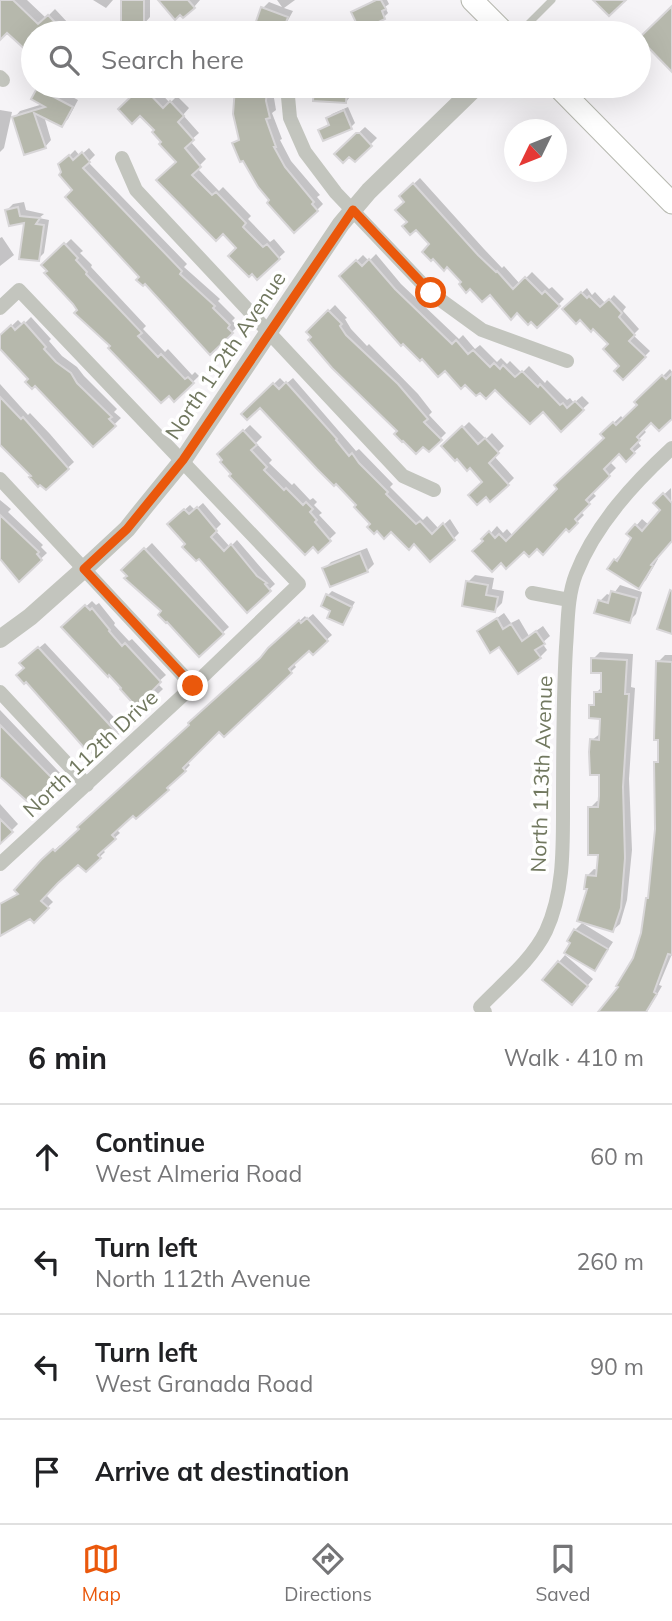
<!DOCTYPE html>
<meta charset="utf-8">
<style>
body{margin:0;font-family:Mulish,sans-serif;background:#f2f2f2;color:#202124}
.compass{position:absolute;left:504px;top:119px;width:63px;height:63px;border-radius:50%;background:#fff;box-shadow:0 7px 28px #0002;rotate:227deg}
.stop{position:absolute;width:21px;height:21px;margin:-16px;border:5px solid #ea580c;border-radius:50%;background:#fff}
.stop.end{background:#ea580c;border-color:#fff;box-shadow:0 2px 7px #0008}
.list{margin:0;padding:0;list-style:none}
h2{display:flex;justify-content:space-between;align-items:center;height:91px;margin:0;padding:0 28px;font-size:30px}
h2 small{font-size:23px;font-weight:400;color:#757577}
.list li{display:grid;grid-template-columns:46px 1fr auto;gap:21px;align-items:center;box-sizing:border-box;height:105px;padding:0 28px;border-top:2px solid #e0e0e0}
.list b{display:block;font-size:26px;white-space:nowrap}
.list p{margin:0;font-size:23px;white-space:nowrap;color:#757577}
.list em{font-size:23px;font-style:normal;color:#757577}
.icon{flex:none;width:38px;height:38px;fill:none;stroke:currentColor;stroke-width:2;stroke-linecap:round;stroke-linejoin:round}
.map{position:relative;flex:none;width:672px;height:1012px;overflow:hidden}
.search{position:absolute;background:#fff;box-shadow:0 7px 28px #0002;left:21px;right:21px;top:21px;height:77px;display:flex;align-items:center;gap:18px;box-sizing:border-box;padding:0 24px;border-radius:38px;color:#757577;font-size:26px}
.sheet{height:511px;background:#fff}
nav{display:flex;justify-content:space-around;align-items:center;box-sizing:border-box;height:98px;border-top:2px solid #e0e0e0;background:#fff;font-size:19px;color:#757577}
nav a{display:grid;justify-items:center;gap:4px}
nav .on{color:#ea580c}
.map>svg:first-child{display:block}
.shadow{fill:#0003}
.building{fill:#b6b8ac;stroke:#d8d6d8;stroke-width:2}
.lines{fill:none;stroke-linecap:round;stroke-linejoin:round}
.primary-casing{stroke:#b6b8af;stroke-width:23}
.service{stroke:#c3c5be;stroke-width:7}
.minor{stroke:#c3c5be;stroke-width:14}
.tertiary{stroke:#c3c5be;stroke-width:18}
.primary{stroke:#fff;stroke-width:21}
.route{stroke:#ea580c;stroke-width:9}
.labels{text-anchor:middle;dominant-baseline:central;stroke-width:7;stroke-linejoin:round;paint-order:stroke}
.street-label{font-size:21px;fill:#71785f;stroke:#fff}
</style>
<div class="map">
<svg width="672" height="1012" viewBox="0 0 672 1012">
<rect width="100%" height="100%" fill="#f6f4f7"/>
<path class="shadow" d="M0,0H27L46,18L55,9L69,24L59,33H33V55L7,31L0,38Z
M93,0H113L106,8Z
M123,0H150V17L144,24Z
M160,0H200L194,7Z
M277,0H295L284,8L293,11L281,33H240L249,21L257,24L263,8L269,2L282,7Z
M374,0H387L389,4L385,7L388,13L384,17L353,13Z
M367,26L384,33H361Z
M42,86H51L78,100L68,119L62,125L44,116L51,140L45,147L14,118L20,111L43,104L39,90Z
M144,86H154L170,103L177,96L189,108L183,115L199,133L190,141L206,159L197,168L219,191L223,187L251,216L248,219L270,242L274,239L285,252L257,278L156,130L140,113L120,109Z
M240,86H272L276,110L272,113L282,139L280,140L291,161L320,195L317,197L323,204L317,210L272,200L234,144L240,138L236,89Z
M320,86H351L350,97L346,102L316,90Z
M348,107L355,123L351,127L320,130L330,123L328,118L332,114Z
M0,110L12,112L4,148L0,152Z
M365,127L377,138L355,160L349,154H336Z
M89,148L95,155L88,162L187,264L184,267L220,299L218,301L235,318L232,321L238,326L211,353L141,277L63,172L60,165L75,150L80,156Z
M420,178L484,249L502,268L504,266L520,284L532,272L549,289L552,287L564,299L537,326L491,293L463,282L432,244L409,221L406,202L401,196Z
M24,202L26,210L44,214L39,218L49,220L44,253L38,259L26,221L7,210L13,204Z
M2,237L14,255L0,266V238Z
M71,239L83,251L80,253L92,265L91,267L146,326L143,329L165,352L168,349L192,375L195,372L199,376L174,400L113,346L79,311L44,265Z
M376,254L401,284L459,339L463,335L475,349L480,345L497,362L501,358L507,364L510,361L522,373L529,366L545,383L547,380L567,400L570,398L574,403L582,396L589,403L561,429L543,409L495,388L465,383L445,369L342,276L363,255L369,261Z
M587,288L592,295L595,292L606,304L614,295L626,307L623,311L639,329L633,335L650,351L623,378L621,366L610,344L594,327L565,309Z
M335,305L347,318L345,319L351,329L367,346L369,344L418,394L432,412L429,415L446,433L429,450L399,431L308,332Z
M31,317L51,339L49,341L62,356L77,367L84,376L117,409L114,412L121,418L93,445L0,346L2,335L18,320L23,325Z
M670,369L672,372V417L652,420L643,429L646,432L637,441L641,446L634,452L626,460L619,452L609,461L616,468L592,492L596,496L580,511L584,515L569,530L566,527L537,546L524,549L501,561L475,551L497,526L503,533L507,529L513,536L606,438L602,434L621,416L624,420L640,405L637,402Z
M280,378L286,384L293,378L356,451L359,449L393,484L390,487L423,520L427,516L439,529L450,519L459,533L453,539L414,542L391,530L373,524L358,505L260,405L243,414Z
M0,384L28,415L30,413L50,434L74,462L46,488L0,442Z
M469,422L486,439L492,433L504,446L494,456L514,478L508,484L484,482L470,466L444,446Z
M250,425L262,437L256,443L272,460L269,463L292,485L294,483L310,500L313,498L317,502L314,505L322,513L319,515L336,533L318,550L233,474L219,454Z
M671,488L672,540L656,558L658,559L646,580L639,586L615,560L622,553L624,554L634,538L636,526L642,519L649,525L662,510L655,503Z
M0,500L11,509L8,512L43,545L41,547L47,553L19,579L0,559Z
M203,503L221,524L215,530L230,547L237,540L275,584L247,610L169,524L190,505L195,510Z
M152,543L229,627L199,654L163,611L124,570Z
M367,548L374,564L367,571L324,569L331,562Z
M475,575L494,578L492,589L504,591L502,603L495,610L468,582Z
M620,585L642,592L636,614L629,621L600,601L607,594L612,596Z
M332,591L355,602L342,623L332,610L328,595Z
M92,601L96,605L99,603L115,623L114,625L129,641L132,639L166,675L157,683L163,689L141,710L64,627Z
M504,613L511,623L519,619L529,636L543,626L550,636L542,643L547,650L540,657L500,644L479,631Z
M313,614L332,635L313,652L309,648L293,663L296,667L224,735L219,729L187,762L190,765L167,789L116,829L120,833L102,849L105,852L86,870L79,862L45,894L53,902L34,920L30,916L0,934V904L19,893L49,855L60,845L62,847L276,643L305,616L307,619Z
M45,643L123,727L95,752L26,680L27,658Z
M600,652L633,654L631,687L635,688L629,779L632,850L627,900L620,924L613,930L589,888L587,876L594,869L598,870L600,853L590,808L597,801H601V773L592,740L601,733L602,717L591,706L596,702V693L603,686V672L593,659Z
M665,655H672V954L659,985L662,986L647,1012H600L620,987L634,959L650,896L656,829L655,763L660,759L658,662Z
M0,710L60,773L53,780L59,786L33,810L32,804L0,771Z
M0,804L18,824L0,842Z
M582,923L613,942L595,969L575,930Z
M565,955L593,979L579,996L559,962Z"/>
<path class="building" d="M0,0H13L38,24L48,15L65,33H33V47L28,52L7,33L0,40Z
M121,0H144V25H121Z
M158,0H188L195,8L183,18L180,15L175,20Z
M376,0H381L386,9L382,11L385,19L360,31L351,12Z
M593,0H626L609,16Z
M672,6V72L639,38Z
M261,7L288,17L282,33H252Z
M142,86L163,108L170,101L184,116L178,122L194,140L185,148L201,167L192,175L212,195L216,192L246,223L243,227L263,247L267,244L280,259L257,280L252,274L249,277L228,256L236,248L223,234L216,241L156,180L176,162L159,144L161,142L152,132L154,130L140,116L132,124L118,109Z
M239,86L267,87L266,101L270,118L266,119L276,147H274L285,167L314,202L312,204L318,211L294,233L267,203L269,200L258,187L243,161L240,162L232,143L239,140L233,114L235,88L239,89Z
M328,86H347L346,103L313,101L314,89L328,90Z
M37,88L73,107L62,127L34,113L46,148L24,155L12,117L45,107L31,99Z
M344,110L352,129L323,141L318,130L329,125L326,118Z
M356,133H360L372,146L355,162L349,157L343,163L334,154Z
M82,152L90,162L83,168L182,271L180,274L215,306L213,308L230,325L228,328L233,333L210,355L145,284L143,286L136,280L139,277L65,197L72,190L59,175L61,172L58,164L69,155L73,160Z
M413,183L478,255L496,272L497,271L513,289L525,277L542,294L545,291L560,306L537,328L531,322L528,325L517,313L511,320L490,295L482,302L470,289L466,293L459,284L461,282L447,267L444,271L433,259L431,261L422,252L429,244L416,230L410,235L402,226L407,222L395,210L404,202L399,196Z
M18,207L20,216L40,218L36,224L44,225L39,261L19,259L24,223L9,226L5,210Z
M64,243L78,258L76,260L87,272L86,274L142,333L138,336L158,357L161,354L185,379L188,377L194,383L174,402L169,396L161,403L108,348L110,346L74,313L77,310L73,304L44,273L47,271L41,265Z
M369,259L395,289L452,344L456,340L468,354L473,350L490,367L494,363L500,369L503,365L515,377L522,371L538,387L540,384L560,405L563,403L567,408L575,401L584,410L561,432L543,412L530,424L495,390L486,399L480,393L476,396L465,385L461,389L445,371L438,377L422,359L420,361L403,344L401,346L339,276L356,260L362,266Z
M581,292L587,298L589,296L600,307L609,299L622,313L619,317L635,335L629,341L646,357L623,380L614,371L619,366L603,349L608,344L593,329L591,332L580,320L576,324L562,309Z
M328,310L342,324L340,326L346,335L398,384L428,419L424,422L442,440L429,452L423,447L416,454L403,441L402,442L394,434L397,431L332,368L308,340L311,337L306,332Z
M24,322L46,347L44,349L56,362L71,373L77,383L112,417L109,419L116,426L93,447L35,386L32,389L25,382L28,379L0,349V335L11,325L15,330Z
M672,373V419L659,431L651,423L637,437L640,440L631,449L635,453L626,462L619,454L604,469L610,476L586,500L590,504L575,519L578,523L569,532L566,529L543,555L537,549L529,557L524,552L506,569L501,563L492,572L472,551L483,541L481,539L489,531L495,538L499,534L506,541L557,489L554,485L604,438L600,434L613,422L616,425L637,405L634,402L662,375L666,379Z
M286,382L337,439L336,440L349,456L352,453L359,463L388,492L386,494L416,524L420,521L432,534L443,523L455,540L430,562L414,544L409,550L391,532L384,539L377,531L374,534L367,527L370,524L354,507L356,505L336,484L334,486L317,469L260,408L247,420L241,414L273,383L279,389Z
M0,397L21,419L23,417L69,469L46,490L40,485L38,487L29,477L31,476L0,445Z
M462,426L478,444L485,438L499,453L489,463L509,485L490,502L486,497L477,505L468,495L482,482L470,468L467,471L457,459L455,461L441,446Z
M243,430L257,445L251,450L267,467L264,470L284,490L286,488L303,505L306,502L313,509L310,512L317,520L315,522L331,541L318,553L313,547L305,555L229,476L231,474L220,462L222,460L217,454Z
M663,493L672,503V541L651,565L653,566L639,589L607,569L614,559L617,561L631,538L626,534L635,524L642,531L660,510L653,503Z
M197,507L217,531L211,537L224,551L231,544L257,576L267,583L265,584L271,591L247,613L199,559L196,561L182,547L185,544L167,524L184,509L189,514Z
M0,515L39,552L37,554L42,560L19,582L0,559Z
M144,548L224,634L199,657L167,622L166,623L158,615L161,611L124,578L127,576L121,570Z
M360,553L368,572L330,587L322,568Z
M466,581L488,585L486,595L498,597L495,612L462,606Z
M670,590L672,591V634L657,629Z
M611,591L637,598L630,623L594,613L598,600L608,603Z
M326,594L352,607L343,625L327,618L330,611L321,606Z
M85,605L90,610L92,608L110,630L109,631L122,646L125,643L161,682L153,690L158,696L141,712L120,689L121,688L109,675L108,677L61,627Z
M307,618L328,641L313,655L309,651L289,669L292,673L224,737L219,732L183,768L186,771L167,788L169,790L136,819L133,816L112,835L116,839L98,855L101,858L86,872L78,865L58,883L41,901L49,908L34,923L30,919L0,936V904L18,894L14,890L41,860L53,849L55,851L79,829L77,827L189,725L188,723L260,658L268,648L299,620L301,623Z
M497,618L503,629L511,624L522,641L536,631L545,644L535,650L541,658L518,674L499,647L490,653L477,631Z
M38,647L118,734L94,755L89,749L87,751L26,682L24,684L16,675L24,668L19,663Z
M591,658L627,660L625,694H629L623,787L625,858L621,908L613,932L577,921L587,889H584L586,875L596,876L598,855H588V807H598L599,796V775H590L589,752L590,739L599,740L600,719L589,718V705H594V692H601V673H591Z
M656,661L672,662V955L668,954L654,992L657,994L646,1012H598L618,987L616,986L633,958L641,933L646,898H648L655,829L654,762H658V740H654Z
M0,725L55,781L48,788L53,794L33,813L27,806L30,804L0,777Z
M0,819L13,832L0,844Z
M574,929L608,949L595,971L564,953L570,943L567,941Z
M558,961L588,986L572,1005L542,980Z"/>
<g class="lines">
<defs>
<path id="primary" d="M472,0L505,33
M557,86L672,203"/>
</defs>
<use href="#primary" class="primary-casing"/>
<path class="service" d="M519,33L552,0"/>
<path class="minor" d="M313,33L317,29
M0,77L3,80
M287,86L290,118L305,152L336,193L431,293L482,330L567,361
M122,158L136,190L403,476L434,490
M0,308L19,290L299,584L193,686L0,864
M0,479L193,686
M532,593L569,600
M0,692L87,785
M485,1012L480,1007C502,984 532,960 546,931C564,892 563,848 563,806C563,753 563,700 566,647C568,623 567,597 576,574C595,525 634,483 672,448"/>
<path class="tertiary" d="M0,639L30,617L84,569L127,529L147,504L183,460L341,224L369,191L477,86"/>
<use href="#primary" class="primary"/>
</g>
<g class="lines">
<path class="route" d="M193,686L84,569L127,529L183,460L353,210L431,293"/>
</g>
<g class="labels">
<g class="street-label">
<text transform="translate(225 355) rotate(-56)">North 112th Avenue</text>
<text transform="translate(90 753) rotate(-43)">North 112th Drive</text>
<text transform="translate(541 774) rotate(-88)">North 113th Avenue</text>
</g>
</g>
</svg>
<svg class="compass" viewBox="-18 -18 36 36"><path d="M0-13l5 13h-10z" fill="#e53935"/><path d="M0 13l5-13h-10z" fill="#757577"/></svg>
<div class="stop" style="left:431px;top:293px"></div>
<div class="stop end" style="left:193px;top:686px"></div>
<div class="search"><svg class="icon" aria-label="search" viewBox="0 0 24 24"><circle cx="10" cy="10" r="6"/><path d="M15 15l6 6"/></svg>Search here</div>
</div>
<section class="sheet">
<h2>6 min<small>Walk · 410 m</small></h2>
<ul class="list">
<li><svg class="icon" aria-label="ahead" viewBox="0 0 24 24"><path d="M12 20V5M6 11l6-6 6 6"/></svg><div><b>Continue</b><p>West Almeria Road</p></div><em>60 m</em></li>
<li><svg class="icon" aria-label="left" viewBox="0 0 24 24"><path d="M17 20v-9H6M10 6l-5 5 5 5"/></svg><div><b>Turn left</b><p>North 112th Avenue</p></div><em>260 m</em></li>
<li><svg class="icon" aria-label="left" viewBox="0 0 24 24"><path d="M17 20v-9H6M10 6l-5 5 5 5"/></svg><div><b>Turn left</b><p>West Granada Road</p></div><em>90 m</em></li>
<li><svg class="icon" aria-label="arrive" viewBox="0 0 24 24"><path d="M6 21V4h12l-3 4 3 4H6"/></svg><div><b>Arrive at destination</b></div></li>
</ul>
</section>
<nav>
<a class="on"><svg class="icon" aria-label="map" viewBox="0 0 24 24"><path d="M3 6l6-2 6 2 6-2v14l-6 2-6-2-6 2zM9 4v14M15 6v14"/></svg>Map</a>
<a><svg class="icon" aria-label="directions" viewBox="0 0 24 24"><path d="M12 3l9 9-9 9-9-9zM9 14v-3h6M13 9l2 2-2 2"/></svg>Directions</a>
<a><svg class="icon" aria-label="saved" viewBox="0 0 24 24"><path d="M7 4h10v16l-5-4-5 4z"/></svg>Saved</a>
</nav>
